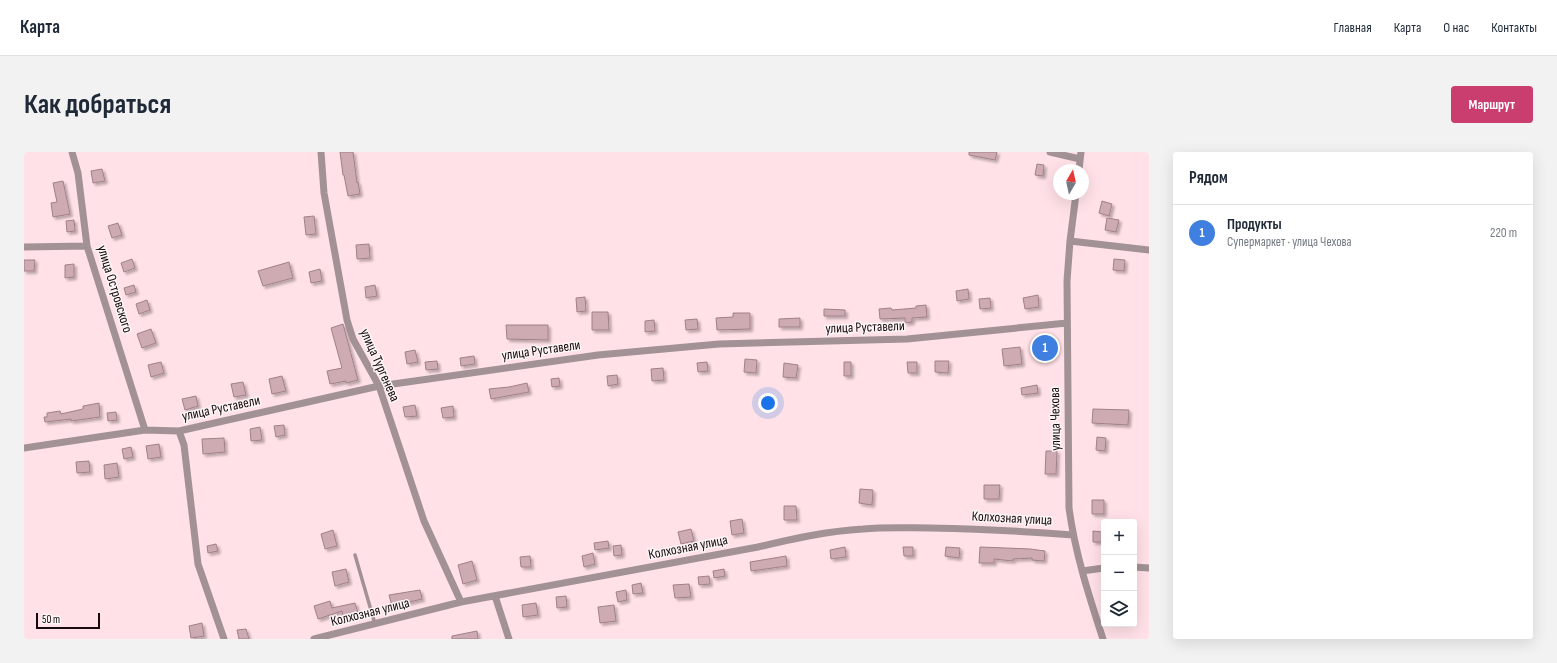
<!DOCTYPE html>
<html lang="ru">
<meta charset="utf-8">
<style>
body{margin:0;font-family:"Sofia Sans Condensed",sans-serif;background:#f2f2f3;color:#1f2937}
.controls{position:absolute;right:12px;bottom:12px;display:grid;overflow:hidden;border-radius:4px;box-shadow:0 4px 16px #0002}
.controls button{width:36px;height:36px;display:grid;place-items:center;padding:0;border:0;border-bottom:1px solid #e0e1e3;background:#fff;color:#1f2937;font:20px sans-serif}
.compass{position:absolute;left:1029px;top:12px;width:36px;height:36px;border-radius:50%;background:#fff;box-shadow:0 4px 16px #0002;rotate:9deg}
.scale{position:absolute;left:12px;bottom:10px;width:64px;box-sizing:border-box;padding-left:4px;border:2px solid #160a0d;border-top:0;font-size:11px;line-height:14px;white-space:nowrap;color:#160a0d;-webkit-text-stroke:3px #fcf5f6;paint-order:stroke}
.you{position:absolute;left:744px;top:251px;width:14px;height:14px;margin:-10px;border:3px solid #fff;border-radius:50%;background:#1a73e8;box-shadow:0 0 0 6px #1a73e833}
.badge{display:grid;place-items:center;width:26px;height:26px;border-radius:50%;background:#ca3e6f;color:#fff;font-size:13px;font-weight:700}
.pin{position:absolute;translate:-50% -50%;border:2px solid #fff;box-shadow:0 1px 4px #0006}
.list{margin:0;padding:0;list-style:none}
h2{display:flex;justify-content:space-between;align-items:center;height:52px;margin:0;padding:0 16px;font-size:17px}
h2 small{font-size:13px;font-weight:400;color:#747a83}
.list li{display:grid;grid-template-columns:26px 1fr auto;gap:12px;align-items:center;box-sizing:border-box;height:56px;padding:0 16px;border-top:1px solid #e0e1e3}
.list b{display:block;font-size:15px;white-space:nowrap}
.list p{margin:0;font-size:13px;white-space:nowrap;color:#747a83}
.list em{font-size:13px;font-style:normal;color:#747a83}
.icon{flex:none;width:22px;height:22px;fill:none;stroke:currentColor;stroke-width:2;stroke-linecap:round;stroke-linejoin:round}
.map{position:relative;flex:none;width:1125px;height:487px;overflow:hidden;border-radius:4px}
header{display:flex;align-items:center;gap:24px;box-sizing:border-box;height:56px;padding:0 20px;background:#fff;border-bottom:1px solid #e0e1e3}
header strong{font-size:19px}
nav{display:flex;gap:22px;margin-inline-start:auto;font-size:14px}
.intro{display:flex;align-items:center;justify-content:space-between;box-sizing:border-box;height:96px;padding:0 24px}
h1{margin:0;font-size:28px}
.button{padding:10px 18px;border-radius:4px;background:#ca3e6f;color:#fff;font-size:14px;font-weight:700}
main{display:flex;gap:24px;padding:0 24px}
aside{flex:1;background:#fff;border-radius:4px;box-shadow:0 4px 16px #0002}
.map>svg:first-child{display:block}
.building{fill:#ceabb3;stroke:#a18087;filter:url(#shadow)}
.lines{fill:none;stroke-linecap:round;stroke-linejoin:round}
.lane{stroke:#a29295;stroke-width:3.5}
.street{stroke:#a29295;stroke-width:7}
.labels{text-anchor:middle;dominant-baseline:central;stroke-width:3;stroke-linejoin:round;paint-order:stroke}
.street-label{font-size:14px;fill:#160a0d;stroke:#fcf5f6}
</style>
<header>
<strong>Карта</strong>
<nav><a>Главная</a><a>Карта</a><a>О нас</a><a>Контакты</a></nav>
</header>
<div class="intro"><h1>Как добраться</h1><a class="button">Маршрут</a></div>
<main>
<div class="map">
<svg width="1125" height="487" viewBox="0 0 1125 487">
<defs>
<filter id="shadow"><feDropShadow dx="2.5" dy="2.5" stdDeviation="1" flood-color="#0004"/></filter>
</defs>
<rect width="100%" height="100%" fill="#ffe1e7"/>
<path class="building" d="M316,0H329L333,31L334,30L336,42L324,44L320,23H319Z
M945,0H973L971,8L945,3Z
M1013,12L1020,13L1019,24L1011,23Z
M78,17L81,29L69,31L67,19Z
M39,29L46,62L29,65L27,51L33,50L29,31Z
M1078,49L1088,52L1085,64L1075,61Z
M290,64L292,82L282,83L280,65Z
M1083,66L1095,68L1092,80L1081,78Z
M50,68L51,79L43,80L42,69Z
M94,71L98,83L88,86L84,74Z
M345,92L346,106L333,107L332,93Z
M108,107L111,116L100,120L97,111Z
M1090,107L1101,108L1100,119L1089,118Z
M0,108H11L10,119H0Z
M265,110L269,126L239,134L234,119Z
M50,112V125L41,126V113Z
M296,117L298,129L287,131L285,120Z
M110,133L112,140L102,143L100,136Z
M351,133L353,144L342,146L341,135Z
M944,137L945,147L933,149L932,139Z
M1014,143L1015,155L1001,157L999,146Z
M561,145L562,159L553,160L552,146Z
M966,146L967,156L956,157L955,147Z
M123,148L126,158L115,162L112,152Z
M902,153L903,165L888,166V170L881,171V166L856,167L855,157L867,156L868,158L892,156V154Z
M800,157L821,158V164H800Z
M568,160H584L585,178H568Z
M709,161H726V177L693,178L692,166L709,165Z
M776,166V175H755V167Z
M673,167L674,177L662,178L661,168Z
M630,168L631,179L621,180V169Z
M319,172L334,228L322,231V229L306,232L303,219L318,216L307,176Z
M482,173H524V188L483,187Z
M127,177L132,191L118,196L113,182Z
M1021,182L1022,190H1025V202L1012,203L1011,191H1015L1014,183Z
M996,195L998,212L980,214L978,197Z
M391,198L394,210L383,212L381,200Z
M450,204L451,212L437,214L436,206Z
M721,207L733,208L732,221L720,220Z
M413,209L414,217L402,218L401,210Z
M911,209H925L924,221L911,220Z
M137,210L140,221L127,225L124,213Z
M683,210L684,219L674,220L673,211Z
M820,210H827V224H820Z
M883,210H893V221H884Z
M760,211L774,213L772,226L759,225Z
M639,216L640,228L628,229L627,217Z
M593,223L594,232L584,234L583,224Z
M258,224L262,239L248,242L245,227Z
M535,226L536,234L528,235L527,227Z
M219,230L222,243L210,245L207,232Z
M503,231L505,240L467,247L465,237L485,235Z
M1013,233L1014,241L998,243L997,236Z
M172,244L174,254L161,258L158,247Z
M75,251L76,265L47,269V267L21,270L20,265H23V261L36,259L37,262L59,257V254Z
M391,253L393,264L381,265L379,255Z
M429,254L430,265L419,266L417,256Z
M1069,257L1105,258L1104,273L1068,271Z
M92,260L93,268L84,269L83,261Z
M260,273L261,283L252,285L250,274Z
M236,275L238,288L227,289L226,277Z
M1073,285L1082,286L1081,299L1072,298Z
M200,286L201,300L179,302L178,287Z
M135,292L137,305L124,307L122,294Z
M107,295L109,305L100,307L98,297Z
M1022,299H1033L1032,322H1021Z
M65,309L66,320L53,321L52,310Z
M93,311L95,325L81,327L80,313Z
M960,333H976L975,347H960Z
M836,337L849,338L848,353L835,351Z
M1068,348H1080V362H1068Z
M760,354H772L773,368H760Z
M718,367L720,381L708,383L706,369Z
M667,377L670,389L657,392L654,380Z
M309,378L313,394L301,397L297,382Z
M1069,379L1078,380V390H1069Z
M584,389L585,396L571,398L570,391Z
M192,392L194,399L184,401L183,394Z
M597,393L598,403L590,404L589,394Z
M821,395L822,405L807,407L806,398Z
M879,395H889V404H880Z
M922,395L936,396L935,406L921,404Z
M956,395L1006,397L1021,399L1020,409L1008,408V406L989,407V409L970,407V411H955Z
M569,401L571,412L560,415L558,404Z
M506,404L507,415H497L496,405Z
M762,404L763,414L727,419L726,410Z
M448,409L453,428L439,432L434,413Z
M322,417L325,430L311,434L308,420Z
M700,417L701,424L690,426L689,419Z
M685,424L686,432L675,433L674,425Z
M617,431L619,441L609,442L608,433Z
M665,432L667,445L651,446L649,433Z
M396,438L398,447L368,454L365,443Z
M602,438L603,448L594,450L592,440Z
M542,444L543,455L533,456L532,445Z
M306,449L308,456L331,451L334,461L319,464L318,459L294,467L290,454Z
M512,451L514,463L499,465L498,453Z
M590,453L592,469L576,471L574,455Z
M178,471L180,484L167,486L165,474Z
M222,477L225,487H215L213,478Z
M453,479L454,487H428V484Z"/>
<g class="lines">
<path class="lane" d="M331,403L351,472"/>
<path class="street" d="M48,0L54,21L63,94L121,278
M297,0L300,41L323,168L329,187L355,234L400,369L437,450
M1026,0L1056,7
M1055,18L1057,0
M1052,42L1046,89L1043,129L1045,356C1051,401 1065,444 1079,487
M1046,89L1125,98
M0,95L63,94
M155,279L160,293L174,412L200,487
M0,296L121,278L155,279L355,234L574,203L695,192L883,187L1043,171
M1110,415L1125,416
M1058,419L1080,416
M471,444L485,487
M290,487L437,450L734,395C768,387 803,379 839,377C861,375 883,376 906,376C954,377 1001,379 1049,383"/>
</g>
<g class="labels">
<g class="street-label">
<text transform="translate(91 137) rotate(73)">улица Островского</text>
<text transform="translate(841 175) rotate(-2)">улица Руставели</text>
<text transform="translate(517 198) rotate(-8)">улица Руставели</text>
<text transform="translate(356 213) rotate(66)">улица Тургенева</text>
<text transform="translate(197 256) rotate(-12)">улица Руставели</text>
<text transform="translate(1031 267) rotate(-91)">улица Чехова</text>
<text transform="translate(988 366) rotate(3)">Колхозная улица</text>
<text transform="translate(664 395) rotate(-11)">Колхозная улица</text>
<text transform="translate(346 460) rotate(-14)">Колхозная улица</text>
</g>
</g>
</svg>
<div class="controls">
<button>+</button>
<button>−</button>
<button><svg class="icon" aria-label="layers" viewBox="0 0 24 24"><path d="M12 4l9 5-9 5-9-5zM3 14l9 5 9-5"/></svg></button>
</div>
<svg class="compass" viewBox="-18 -18 36 36"><path d="M0-13l5 13h-10z" fill="#e53935"/><path d="M0 13l5-13h-10z" fill="#747a83"/></svg>
<div class="scale">50 m</div>
<div class="you"></div>
<div class="pin badge" style="left:1021px;top:196px;background:#3f7fe0">1</div>
</div>
<aside>
<h2>Рядом<small></small></h2>
<ul class="list">
<li><span class="badge" style="background:#3f7fe0">1</span><div><b>Продукты</b><p>Супермаркет · улица Чехова</p></div><em>220 m</em></li>
</ul>
</aside>
</main>
